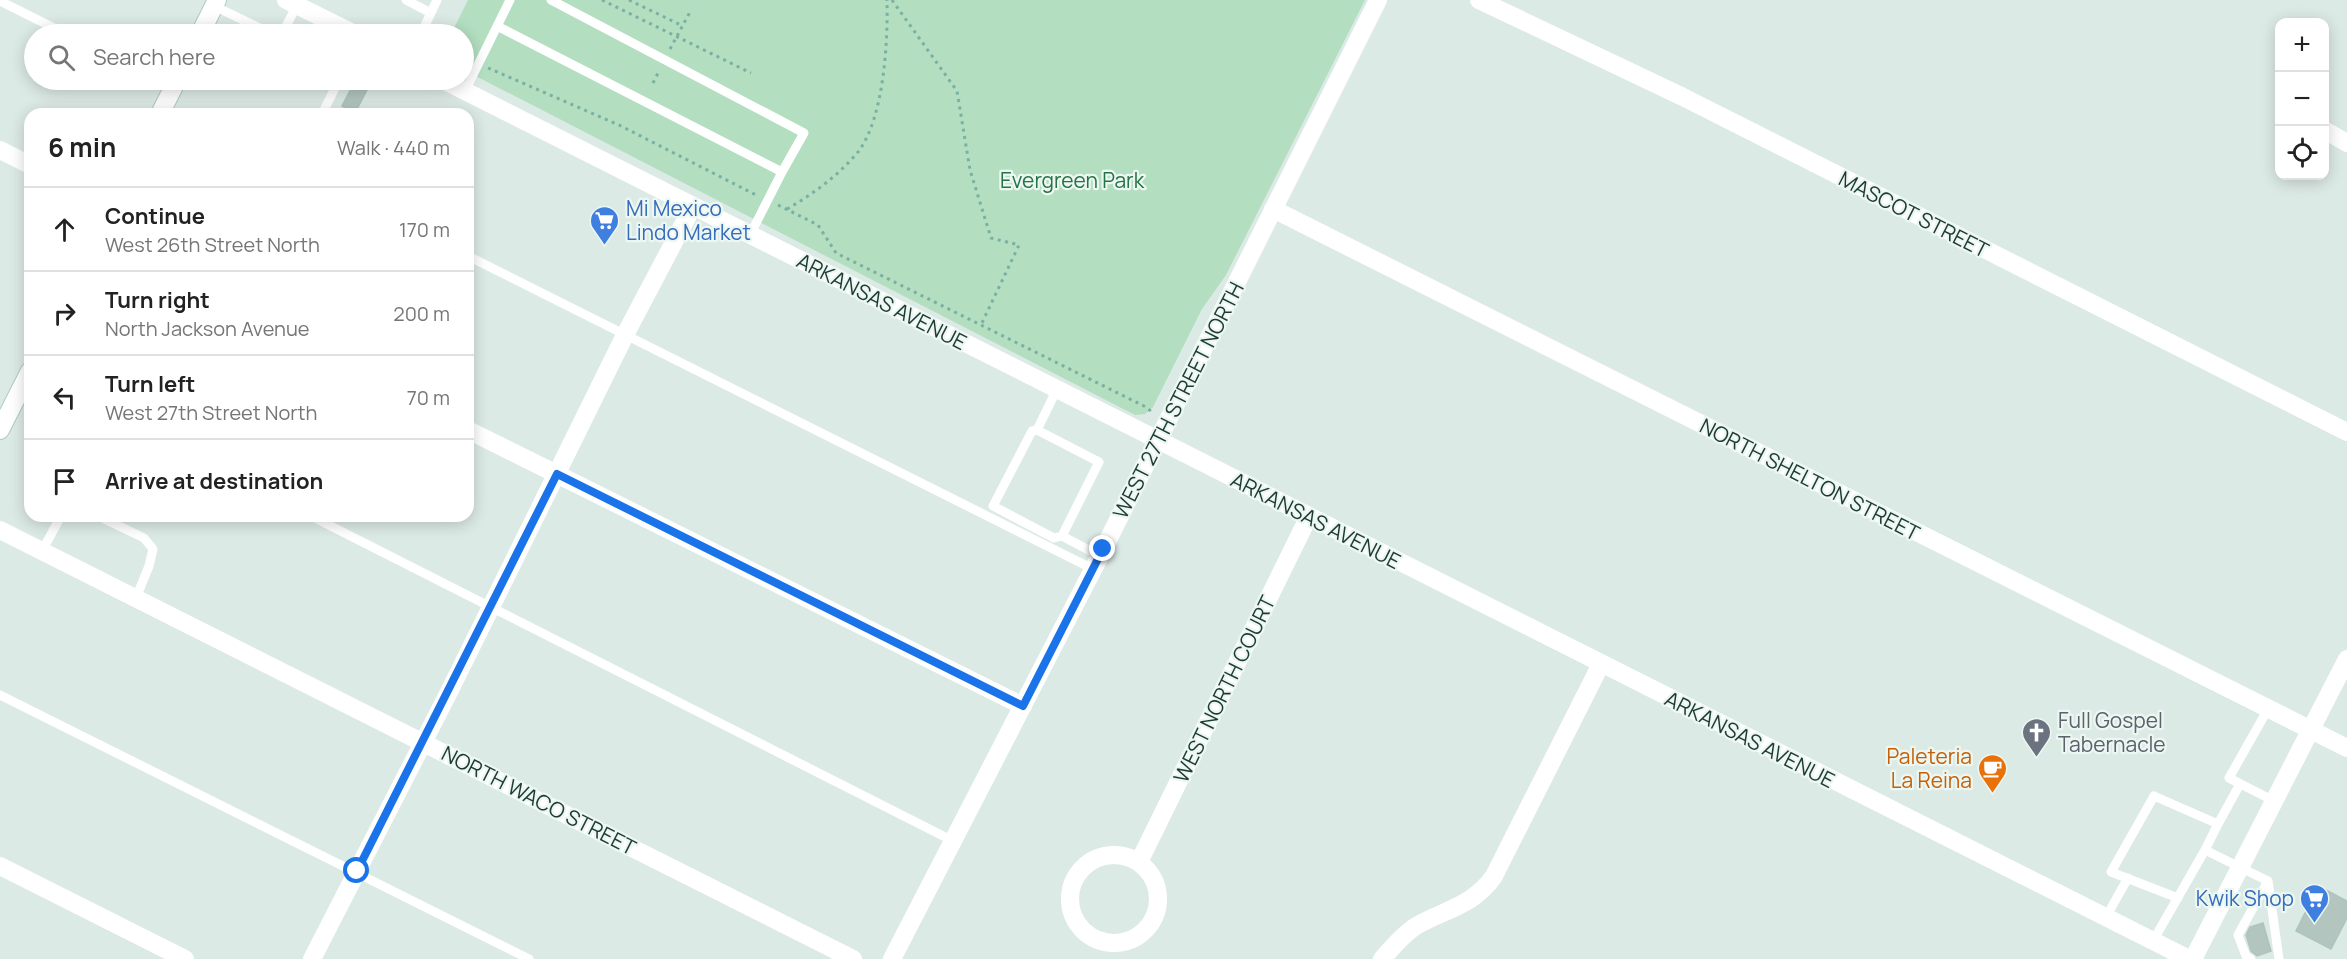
<!DOCTYPE html>
<meta charset="utf-8">
<style>
body{margin:0;font-family:Manrope,sans-serif;background:#f2f2f2;color:#222}
.controls{position:absolute;right:18px;top:18px;display:grid;overflow:hidden;border-radius:12px;box-shadow:0 3px 15px #0003}
.controls button{width:54px;height:54px;display:grid;place-items:center;padding:0;border:0;border-bottom:2px solid #e0e0e0;background:#fff;color:#222;font:30px sans-serif}
.stop{position:absolute;width:18px;height:18px;margin:-14px;border:4px solid #1a73e8;border-radius:50%;background:#fff}
.stop.end{background:#1a73e8;border-color:#fff;box-shadow:0 2px 6px #0008}
.list{margin:0;padding:0;list-style:none}
h2{display:flex;justify-content:space-between;align-items:center;height:78px;margin:0;padding:0 24px;font-size:26px}
h2 small{font-size:20px;font-weight:400;color:#767676}
.list li{display:grid;grid-template-columns:39px 1fr auto;gap:18px;align-items:center;box-sizing:border-box;height:84px;padding:0 24px;border-top:2px solid #e0e0e0}
.list b{display:block;font-size:22px;white-space:nowrap}
.list p{margin:0;font-size:20px;white-space:nowrap;color:#767676}
.list em{font-size:20px;font-style:normal;color:#767676}
.icon{flex:none;width:33px;height:33px;fill:none;stroke:currentColor;stroke-width:2;stroke-linecap:round;stroke-linejoin:round}
.map{position:relative;flex:none;width:2347px;height:959px;overflow:hidden}
.search{position:absolute;background:#fff;box-shadow:0 3px 15px #0003;left:24px;top:24px;width:450px;height:66px;display:flex;align-items:center;gap:15px;box-sizing:border-box;padding:0 21px;border-radius:33px;color:#767676;font-size:22px}
.panel{position:absolute;background:#fff;box-shadow:0 3px 15px #0003;left:24px;top:108px;width:450px;height:414px;border-radius:18px}
.map>svg:first-child{display:block}
.green{fill:#b3dec0}
.building{fill:#b2c5be;stroke:#afc4bc;stroke-width:1.5}
.lines{fill:none;stroke-linecap:round;stroke-linejoin:round}
.secondary-casing{stroke:#afcbc2;stroke-width:20}
.path{stroke:#7ab0a2;stroke-width:3;stroke-dasharray:3 4.5;stroke-linecap:butt}
.service{stroke:#fff;stroke-width:9}
.minor{stroke:#fff;stroke-width:18}
.tertiary{stroke:#fff;stroke-width:18}
.secondary{stroke:#fff;stroke-width:18}
.route{stroke:#1a73e8;stroke-width:8}
.labels{text-anchor:middle;dominant-baseline:central;stroke-width:4.5;stroke-linejoin:round;paint-order:stroke}
.park-label{font-size:21px;fill:#257447;stroke:#edf7f2}
.shop-label{font-size:21px;fill:#366cbe;stroke:#edf7f2;text-anchor:start}
.street-label{font-size:21px;fill:#1d3a34;stroke:#edf7f2}
.worship-label{font-size:21px;fill:#5b616d;stroke:#edf7f2;text-anchor:start}
.food-label{font-size:21px;fill:#c56008;stroke:#edf7f2;text-anchor:end}
</style>
<div class="map">
<svg width="2347" height="959" viewBox="0 0 2347 959">
<rect width="100%" height="100%" fill="#dceae5"/>
<path class="green" d="M468,0H1365L1226,275L1202,309L1153,407L1145,414L1135,415L464,70V34H451Z"/>
<path class="building" d="M355,81L368,88L355,113L342,106Z
M2324,889L2347,901V918L2331,949L2296,931L2311,901L2316,904Z
M2263,923L2271,951L2257,956L2251,951L2246,935L2250,927Z"/>
<g class="lines">
<defs>
<path id="secondary" d="M200,34L217,0
M160,114L177,80
M0,430L30,371"/>
</defs>
<use href="#secondary" class="secondary-casing"/>
<path class="path" d="M602,0L751,73
M629,0L683,26
M892,0L957,91L970,170L991,238L1019,245L981,325
M670,49L690,12
M488,68L621,126L756,195
M653,83L659,71
M778,205L818,225L836,253L1146,407L1154,414
M787,209C813,194 838,176 858,152C884,118 888,42 887,0"/>
<path class="service" d="M406,0L431,13
M551,0L804,133L782,172
M0,1L66,34
M214,6L272,34
M497,26L782,172L750,235
M239,34L246,22
M282,34L297,5
M421,34L437,0
M155,80L172,89
M465,91L510,0
M322,114L339,80
M468,256L1093,569
M1057,389L1037,430L1099,462L1062,536L1100,556
M1037,430L1032,431L993,506L1054,538L1062,536
M98,516L144,538L153,549L149,566L136,598
M311,516L953,841
M42,551L61,516
M0,695L529,959
M2268,709L2229,778L2274,801
M2218,824L2240,784
M2178,898L2111,872L2154,796L2218,824L2205,850
M2106,917L2128,878
M2153,941L2205,850L2268,881L2279,959
M2251,959L2246,956L2238,935L2268,881"/>
<path class="minor" d="M1479,0L1681,96L2347,432
M2324,130L2347,143
M0,150L30,165
M1273,209L2347,748
M468,430L1023,706
M0,530L853,959
M1070 899a44 44 0 1 1 88 0a44 44 0 1 1-88 0Z
M1139,862L1309,516
M0,866L185,959
M312,959L451,688L626,333L693,206
M892,959L1100,556L1378,0
M1382,959C1393,947 1402,935 1416,926C1446,909 1473,906 1494,876L1601,664"/>
<path class="tertiary" d="M286,0L355,34
M443,80L2189,959
M2193,959L2347,659"/>
<use href="#secondary" class="secondary"/>
</g>
<g class="lines">
<path class="route" d="M357,871L557,474L1023,706L1103,549"/>
</g>
<defs>
<symbol id="supermarket-pin" viewBox="-11 -11 22 30"><path d="M0 17L-7.5 6A9.5 9.5 0 1 1 7.5 6Z" fill="#3f7fe0" stroke="#edf7f2"/><path d="M-6-5.5h2.5l.6 2H6L4.5 2H-2.5L-4.4-4H-6ZM-1.5 3.2a1.3 1.3 0 1 0 .1 0ZM3 3.2a1.3 1.3 0 1 0 .1 0Z" fill="#fff"/></symbol>
<symbol id="church-pin" viewBox="-11 -11 22 30"><path d="M0 17L-7.5 6A9.5 9.5 0 1 1 7.5 6Z" fill="#6b7280" stroke="#edf7f2"/><path d="M-1.2-6h2.4v3.5h3.3v2.4h-3.3V6h-2.4V-.1h-3.3v-2.4h3.3Z" fill="#fff"/></symbol>
<symbol id="cafe-pin" viewBox="-11 -11 22 30"><path d="M0 17L-7.5 6A9.5 9.5 0 1 1 7.5 6Z" fill="#e8710a" stroke="#edf7f2"/><path d="M-5.5-4.5H6V0H3Q3 3.5 0 3.5H-2.5Q-5.5 3.5-5.5 0ZM3-3.2v2h1.7v-2ZM-6 4.5H4V6H-6Z" fill="#fff"/></symbol>
</defs>
<g fill-rule="evenodd">
<use href="#supermarket-pin" x="588" y="204" width="33" height="45"/>
<use href="#church-pin" x="2020" y="716" width="33" height="45"/>
<use href="#cafe-pin" x="1976" y="752" width="33" height="45"/>
<use href="#supermarket-pin" x="2298" y="882" width="33" height="45"/>
</g>
<g class="labels">
<g class="park-label">
<text x="1072" y="180">Evergreen Park</text>
</g>
<g class="shop-label">
<text x="626" y="208">Mi Mexico<tspan x="626" dy="24">Lindo Market</tspan></text>
<text x="2294" y="898" text-anchor="end">Kwik Shop</text>
</g>
<g class="street-label">
<text transform="translate(1914 214) rotate(27)">MASCOT STREET</text>
<text transform="translate(882 301) rotate(27)">ARKANSAS AVENUE</text>
<text transform="translate(1178 400) rotate(-63)">WEST 27TH STREET NORTH</text>
<text transform="translate(1810 479) rotate(27)">NORTH SHELTON STREET</text>
<text transform="translate(1316 520) rotate(27)">ARKANSAS AVENUE</text>
<text transform="translate(1224 689) rotate(-64)">WEST NORTH COURT</text>
<text transform="translate(1750 739) rotate(27)">ARKANSAS AVENUE</text>
<text transform="translate(539 800) rotate(27)">NORTH WACO STREET</text>
</g>
<g class="worship-label">
<text x="2058" y="720">Full Gospel<tspan x="2058" dy="24">Tabernacle</tspan></text>
</g>
<g class="food-label">
<text x="1972" y="756">Paleteria<tspan x="1972" dy="24">La Reina</tspan></text>
</g>
</g>
</svg>
<div class="controls">
<button>+</button>
<button>−</button>
<button><svg class="icon" aria-label="locate" viewBox="0 0 24 24"><circle cx="12" cy="12" r="6"/><path d="M12 2v4M12 18v4M2 12h4M18 12h4"/></svg></button>
</div>
<div class="stop" style="left:357px;top:871px"></div>
<div class="stop end" style="left:1103px;top:549px"></div>
<div class="search"><svg class="icon" aria-label="search" viewBox="0 0 24 24"><circle cx="10" cy="10" r="6"/><path d="M15 15l6 6"/></svg>Search here</div>
<section class="panel">
<h2>6 min<small>Walk · 440 m</small></h2>
<ul class="list">
<li><svg class="icon" aria-label="ahead" viewBox="0 0 24 24"><path d="M12 20V5M6 11l6-6 6 6"/></svg><div><b>Continue</b><p>West 26th Street North</p></div><em>170 m</em></li>
<li><svg class="icon" aria-label="right" viewBox="0 0 24 24"><path d="M7 20v-9h11M14 6l5 5-5 5"/></svg><div><b>Turn right</b><p>North Jackson Avenue</p></div><em>200 m</em></li>
<li><svg class="icon" aria-label="left" viewBox="0 0 24 24"><path d="M17 20v-9H6M10 6l-5 5 5 5"/></svg><div><b>Turn left</b><p>West 27th Street North</p></div><em>70 m</em></li>
<li><svg class="icon" aria-label="arrive" viewBox="0 0 24 24"><path d="M6 21V4h12l-3 4 3 4H6"/></svg><div><b>Arrive at destination</b></div></li>
</ul>
</section>
</div>
